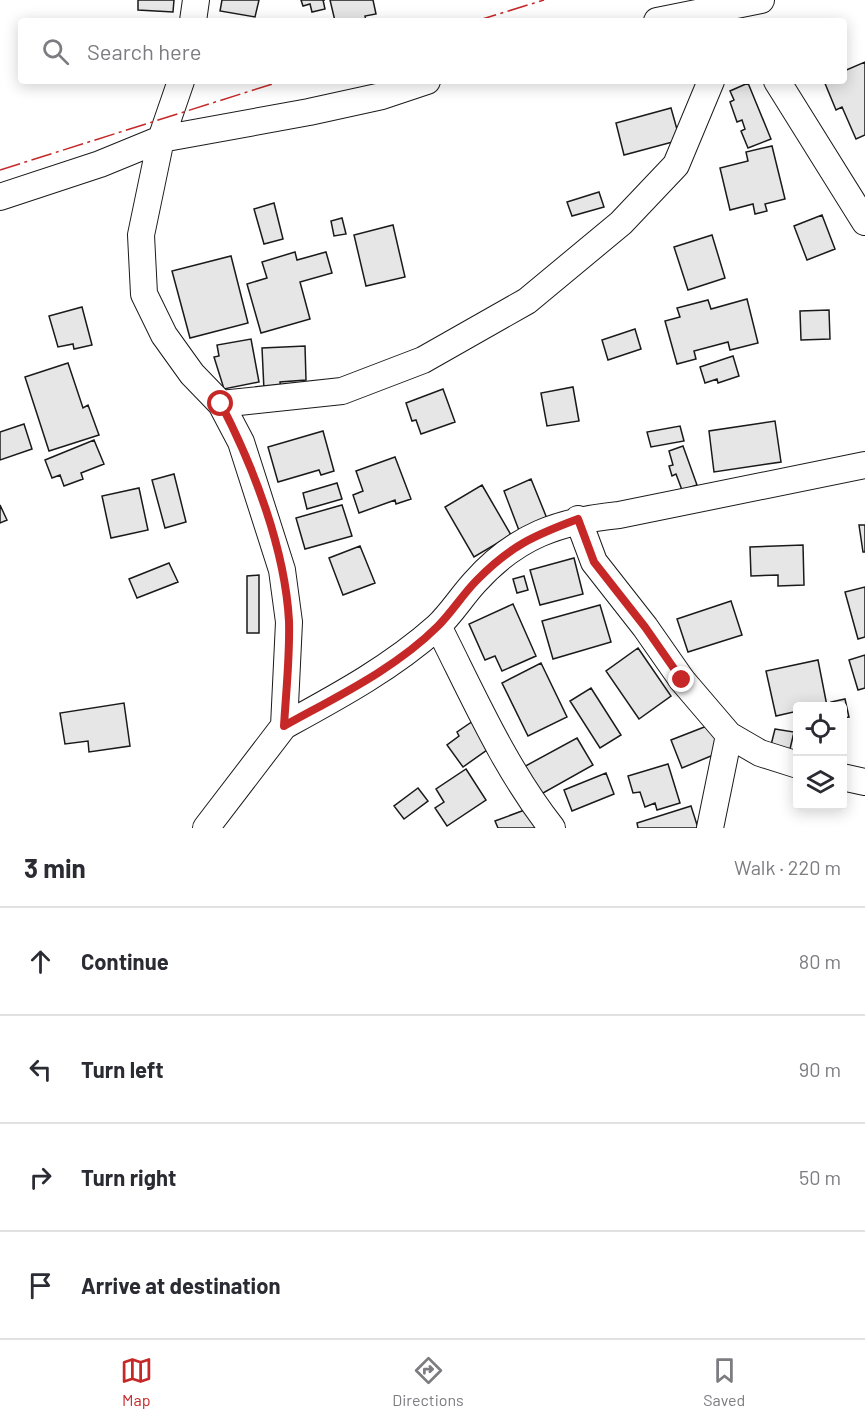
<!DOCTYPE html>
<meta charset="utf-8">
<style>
body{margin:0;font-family:Barlow,sans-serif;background:#f7f7f7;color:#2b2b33}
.controls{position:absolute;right:18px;bottom:18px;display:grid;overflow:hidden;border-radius:6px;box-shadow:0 3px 15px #0003}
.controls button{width:54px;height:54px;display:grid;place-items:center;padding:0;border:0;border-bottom:2px solid #e1e1e2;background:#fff;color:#2b2b33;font:30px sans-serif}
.stop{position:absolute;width:18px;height:18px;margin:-14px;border:4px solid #c62828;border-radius:50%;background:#fff}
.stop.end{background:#c62828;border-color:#fff;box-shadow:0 2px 6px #0008}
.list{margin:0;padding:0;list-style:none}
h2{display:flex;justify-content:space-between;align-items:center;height:78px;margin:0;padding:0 24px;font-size:26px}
h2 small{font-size:20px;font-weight:400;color:#7c7c81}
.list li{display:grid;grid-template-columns:39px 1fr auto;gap:18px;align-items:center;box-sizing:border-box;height:108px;padding:0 24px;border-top:2px solid #e1e1e2}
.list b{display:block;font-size:22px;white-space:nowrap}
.list em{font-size:20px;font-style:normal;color:#7c7c81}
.icon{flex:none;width:33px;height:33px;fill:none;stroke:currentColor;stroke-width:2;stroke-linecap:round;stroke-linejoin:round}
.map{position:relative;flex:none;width:865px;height:828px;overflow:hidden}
.search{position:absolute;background:#fff;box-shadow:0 3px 15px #0003;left:18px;right:18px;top:18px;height:66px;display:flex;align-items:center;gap:15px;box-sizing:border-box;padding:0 21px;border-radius:6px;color:#7c7c81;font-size:22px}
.sheet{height:510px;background:#fff}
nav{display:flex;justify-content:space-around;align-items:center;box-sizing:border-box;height:84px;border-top:2px solid #e1e1e2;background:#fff;font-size:16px;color:#7c7c81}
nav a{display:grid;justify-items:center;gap:3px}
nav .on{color:#c62828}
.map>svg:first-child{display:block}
.building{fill:#e6e6e6;stroke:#1a1a1a;stroke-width:1.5}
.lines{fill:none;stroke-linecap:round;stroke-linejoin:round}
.street-casing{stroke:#1a1a1a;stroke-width:28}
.street{stroke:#fff;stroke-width:26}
.power{stroke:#c62828;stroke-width:1.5;stroke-dasharray:21 4.5 3 4.5;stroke-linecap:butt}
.route{stroke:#c62828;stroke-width:8}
</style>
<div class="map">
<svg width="865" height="828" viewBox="0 0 865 828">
<rect width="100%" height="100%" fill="#fff"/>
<path class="building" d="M138,0H174L173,12L138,10Z
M222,0H259L255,17L220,11Z
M301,0H325H323L325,9L312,12L310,4L303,6Z
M330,0H373L376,14L365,16L366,21H335Z
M865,62V135L856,139L842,107L836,110L824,81H844V71Z
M748,83L771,139L748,148L741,131L745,129L742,120L737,122L730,102L734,100L730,91Z
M671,108L680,140L624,155L616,123Z
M772,146L785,199L765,204L767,211L755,214L753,204L730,210L720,168L748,161L746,152Z
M599,192L604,207L572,216L567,202Z
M274,203L283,239L264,244L254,209Z
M822,215L835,249L807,260L794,226Z
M342,218L346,234L334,236L331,221Z
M393,225L405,277L366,286L354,235Z
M712,235L725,278L688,290L674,247Z
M295,252L297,260L326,252L332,273L300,282L310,319L261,333L247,284L267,278L262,262Z
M231,256L248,323L190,338L172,271Z
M747,299L758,343L730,350L728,342L694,351L696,359L677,364L665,321L680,317L677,308L708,300L711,309Z
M82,307L92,345L74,349L73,344L58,347L49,316Z
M829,310L830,339L801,340L800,311Z
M635,329L641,349L608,360L602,340Z
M251,339L259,382L224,389L214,357L219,356L217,345Z
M305,346L306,380L280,382L281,389L264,390L262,348Z
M733,356L739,376L718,383L717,379L705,383L700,367Z
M68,363L83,408L88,405L99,435L49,451L25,377Z
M573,387L579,421L547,426L541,393Z
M443,389L455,422L421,434L416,420L412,421L406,403Z
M775,421L781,462L714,472L709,431Z
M24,424L32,449L0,460V432Z
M680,426L684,441L651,447L647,432Z
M323,431L334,471L321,475L319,470L278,482L268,447Z
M94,440L104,464L81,473L83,479L64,486L60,475L52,478L45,460Z
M683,446L697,485L682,490L676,474L672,476L669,466L673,465L669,451Z
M395,457L411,499L396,504L395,500L359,513L353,495L363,491L356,471Z
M174,474L186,522L165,528L152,480Z
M531,479L548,521L520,533L504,491Z
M337,483L342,499L307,509L303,493Z
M482,485L511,535L474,557L445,507Z
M139,488L148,530L111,538L102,496Z
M0,505L7,520L0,523Z
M342,505L352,536L305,549L296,518Z
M859,525H865V552H863Z
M803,545L804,585L778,586V575L751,576L750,547Z
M360,546L375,583L343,595L329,558Z
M574,558L583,594L540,605L530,570Z
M169,563L178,582L137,598L129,579Z
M259,575V633H247V576Z
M524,576L528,590L517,593L513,579Z
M865,587V637L858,639L845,592Z
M731,601L742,635L688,652L677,619Z
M513,604L536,656L502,671L495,656L485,660L469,624Z
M600,605L611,642L553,659L542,621Z
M638,648L671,696L639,719L606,671Z
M865,655V688L858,690L849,660Z
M818,660L827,706H798V711L776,716L766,671Z
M541,663L567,717L528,736L502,683Z
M591,688L621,735L600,748L570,701Z
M845,699L849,717L842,718V706H832L831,702Z
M124,703L130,746L89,752L88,741L65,744L60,713Z
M476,719L494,745L463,767L447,745L459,736L457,732Z
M712,724L723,751L682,768L671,740Z
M775,729L794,732L790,749L771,745Z
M577,738L593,765L536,797L520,769Z
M668,764L680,803L657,810L655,803L645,807L640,792L633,793L628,776Z
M466,769L486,800L447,826L435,808L444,802L436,789Z
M606,773L614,794L572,811L564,790Z
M418,788L428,801L404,819L394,806Z
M691,806L698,828H638L637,823Z
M530,808L537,828H498L495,821Z"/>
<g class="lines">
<defs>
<path id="street" d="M193,21L196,0
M657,21L761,0
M181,81L161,139L141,235L144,294L164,335L192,374L221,404L241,442L282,570L289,622L284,726L206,828
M777,81L865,222
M0,197L100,164L161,139L309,112L382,96L427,81
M221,404L342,391L423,360L527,301L621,223L676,165L711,81
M578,519L594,562L645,627L682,680L729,735L760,753L798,765
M438,626C473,695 504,767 552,828
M284,726C337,697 391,668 437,627C451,614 462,596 475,582C516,536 559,521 619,515L865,465
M842,777L865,782
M710,828L729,735"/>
</defs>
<use href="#street" class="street-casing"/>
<use href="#street" class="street"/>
<path class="power" d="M476,21L544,0
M0,170L282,81"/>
</g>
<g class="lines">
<path class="route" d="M221,404C254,468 285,549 289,621C290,656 286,692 284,726C336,697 395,669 438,626C452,612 463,594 477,580C510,546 535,535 578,519L594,562L645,627L682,680"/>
</g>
</svg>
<div class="controls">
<button><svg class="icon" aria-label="locate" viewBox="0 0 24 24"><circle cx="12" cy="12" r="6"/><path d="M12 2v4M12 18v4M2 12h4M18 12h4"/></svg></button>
<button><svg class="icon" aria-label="layers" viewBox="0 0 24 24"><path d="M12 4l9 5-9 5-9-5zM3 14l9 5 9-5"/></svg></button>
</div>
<div class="stop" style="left:221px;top:404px"></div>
<div class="stop end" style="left:682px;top:680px"></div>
<div class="search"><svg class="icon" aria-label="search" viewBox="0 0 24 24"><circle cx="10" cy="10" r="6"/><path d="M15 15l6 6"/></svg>Search here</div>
</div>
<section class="sheet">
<h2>3 min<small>Walk · 220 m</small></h2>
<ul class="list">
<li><svg class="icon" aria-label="ahead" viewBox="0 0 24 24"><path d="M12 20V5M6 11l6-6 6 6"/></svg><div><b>Continue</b></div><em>80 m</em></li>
<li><svg class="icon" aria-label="left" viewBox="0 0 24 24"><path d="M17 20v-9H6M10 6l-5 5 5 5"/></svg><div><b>Turn left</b></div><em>90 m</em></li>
<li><svg class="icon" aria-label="right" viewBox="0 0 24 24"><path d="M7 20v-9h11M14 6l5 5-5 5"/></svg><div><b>Turn right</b></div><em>50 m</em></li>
<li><svg class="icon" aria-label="arrive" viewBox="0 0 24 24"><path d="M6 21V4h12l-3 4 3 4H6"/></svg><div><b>Arrive at destination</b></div></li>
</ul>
</section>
<nav>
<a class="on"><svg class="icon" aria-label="map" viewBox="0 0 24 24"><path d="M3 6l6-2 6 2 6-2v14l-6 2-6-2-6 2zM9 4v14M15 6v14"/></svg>Map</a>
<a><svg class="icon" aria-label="directions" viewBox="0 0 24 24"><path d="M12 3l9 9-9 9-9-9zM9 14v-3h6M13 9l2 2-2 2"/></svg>Directions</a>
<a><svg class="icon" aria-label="saved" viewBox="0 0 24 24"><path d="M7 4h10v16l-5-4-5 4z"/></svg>Saved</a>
</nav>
